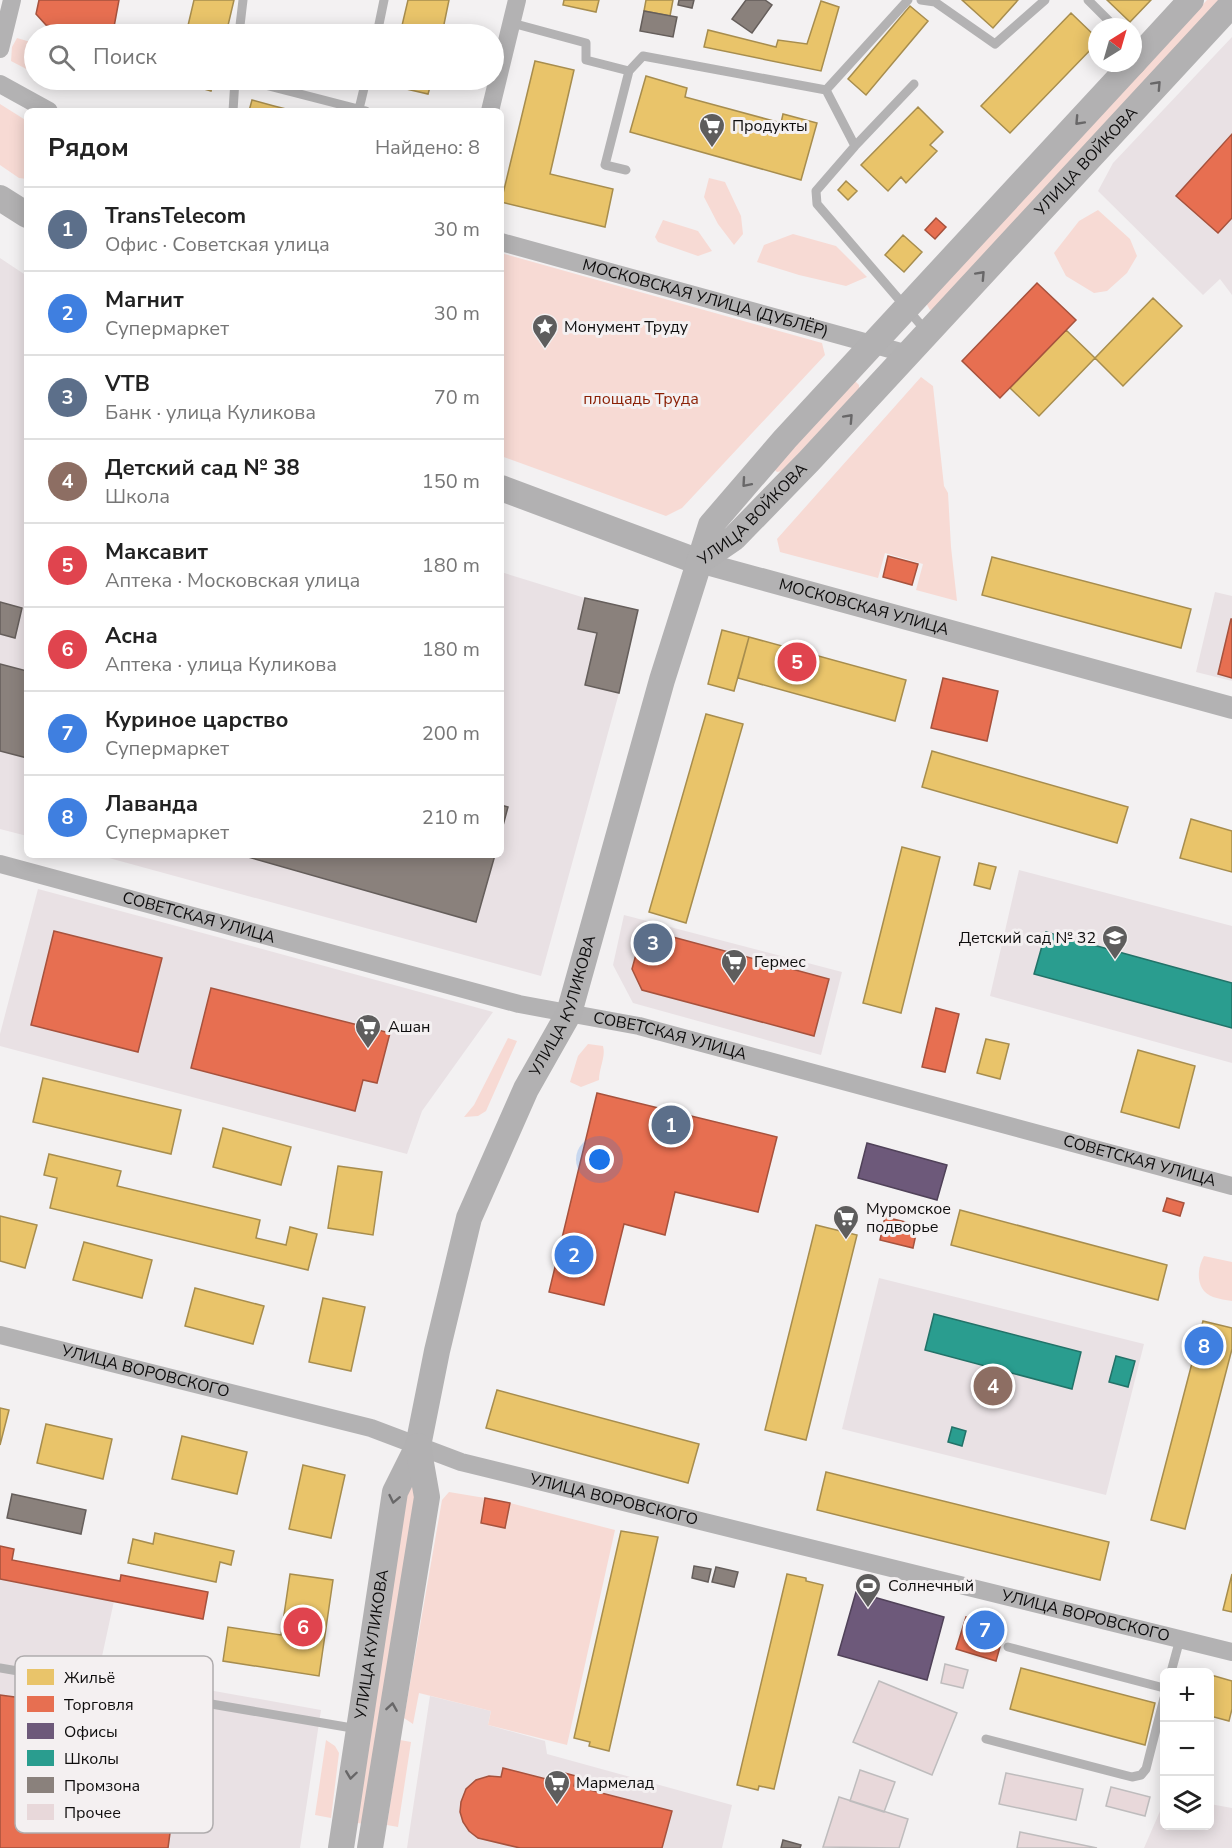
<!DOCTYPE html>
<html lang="ru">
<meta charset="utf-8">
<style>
body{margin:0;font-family:"Nunito Sans",sans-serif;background:#f6f6f6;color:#222}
.controls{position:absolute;right:18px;bottom:18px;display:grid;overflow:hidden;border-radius:9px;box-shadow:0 3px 15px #0003}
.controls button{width:54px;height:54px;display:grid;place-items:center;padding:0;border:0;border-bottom:2px solid #e0e0e0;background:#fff;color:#222;font:30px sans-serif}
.compass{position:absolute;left:1088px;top:18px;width:54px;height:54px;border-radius:50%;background:#fff;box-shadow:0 3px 15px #0003;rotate:37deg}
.you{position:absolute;left:600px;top:1160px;width:21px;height:21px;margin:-15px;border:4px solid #fff;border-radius:50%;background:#1a73e8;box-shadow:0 0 0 9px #1a73e833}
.badge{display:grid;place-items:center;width:39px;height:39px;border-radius:50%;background:#5e5d5d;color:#fff;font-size:20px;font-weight:700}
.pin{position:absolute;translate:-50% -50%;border:3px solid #fff;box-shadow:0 2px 6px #0006}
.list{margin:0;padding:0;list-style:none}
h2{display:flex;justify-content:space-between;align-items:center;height:78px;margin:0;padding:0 24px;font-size:26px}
h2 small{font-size:20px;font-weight:400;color:#767676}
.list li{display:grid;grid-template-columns:39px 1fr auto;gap:18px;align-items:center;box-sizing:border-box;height:84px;padding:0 24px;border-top:2px solid #e0e0e0}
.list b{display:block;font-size:22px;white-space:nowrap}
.list p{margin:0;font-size:20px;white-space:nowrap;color:#767676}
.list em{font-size:20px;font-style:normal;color:#767676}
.icon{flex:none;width:33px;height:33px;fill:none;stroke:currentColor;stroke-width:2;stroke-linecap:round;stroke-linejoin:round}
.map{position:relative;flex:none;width:1232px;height:1848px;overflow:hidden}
.search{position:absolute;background:#fff;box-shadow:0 3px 15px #0003;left:24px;top:24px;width:480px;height:66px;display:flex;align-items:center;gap:15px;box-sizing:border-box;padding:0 21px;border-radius:33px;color:#767676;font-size:22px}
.panel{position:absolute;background:#fff;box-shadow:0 3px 15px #0003;left:24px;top:108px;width:480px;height:750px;border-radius:9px}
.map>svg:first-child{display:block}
.built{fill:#e9e1e4}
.green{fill:#f7dad4}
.homes{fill:#e9c46a;stroke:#a78d4e;stroke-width:1.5}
.shops{fill:#e76f51;stroke:#a6523d;stroke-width:1.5}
.offices{fill:#6d597a;stroke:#504259;stroke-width:1.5}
.schools{fill:#2a9d8f;stroke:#227268;stroke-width:1.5}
.industry{fill:#8a817c;stroke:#655e5b;stroke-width:1.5}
.building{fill:#e8d8da;stroke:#bebcbd;stroke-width:1.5}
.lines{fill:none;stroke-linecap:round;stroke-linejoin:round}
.service{stroke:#b3b2b3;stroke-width:9}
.minor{stroke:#b3b2b3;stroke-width:18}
.tertiary{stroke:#b3b2b3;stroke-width:22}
.secondary{stroke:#b2b1b2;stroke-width:26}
.oneway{stroke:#686768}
.labels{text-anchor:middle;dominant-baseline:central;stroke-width:6;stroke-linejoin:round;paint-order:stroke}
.poi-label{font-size:16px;fill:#0e0d0d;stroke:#f4f0f1;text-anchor:start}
.street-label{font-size:16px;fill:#0e0d0d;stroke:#f4f0f1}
.park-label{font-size:16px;fill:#8a1f04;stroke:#f4f0f1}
.key{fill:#f4f0f1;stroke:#afacad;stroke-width:1.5}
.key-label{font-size:16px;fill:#0e0d0d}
</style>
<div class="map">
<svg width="1232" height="1848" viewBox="0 0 1232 1848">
<rect width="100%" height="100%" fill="#f3f1f2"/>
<path class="built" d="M1232,37V295L1220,279L1203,295L1098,191L1113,163Z
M0,258L27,276V836L0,829Z
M501,572L585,598L638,610L619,693L541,976L98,855H501Z
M1215,592L1232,596V681L1196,672Z
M1019,870L1232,926V1063L990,996Z
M38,889L240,943L493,1012L422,1111L407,1154L0,1046V1034Z
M624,915L842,972L821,1055L633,1003L613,965Z
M879,1278L1144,1344L1106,1495L842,1429Z
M0,1579L114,1601L101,1661L102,1671L321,1710L300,1848H0Z
M430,1696L491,1711L488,1725L545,1741L547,1754L732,1805L722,1848H407Z
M1164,1802V1826H1210V1804L1232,1808V1848H1144Z"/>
<path class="green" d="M1207,0H1221L935,309L930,310L926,303Z
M17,38L34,43V73L11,61L12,47Z
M0,104L27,121V179L19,178L0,165Z
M709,178L725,182L741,216L743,234L734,245L718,224L704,197Z
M1098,210L1130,239L1137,256L1127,273L1107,291L1094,293L1066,276L1054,253L1079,221Z
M663,220L698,231L712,251L698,256L658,242L655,237Z
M793,234L836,246L867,277L846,286L799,275L757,262L764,245Z
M501,253L822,343L825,355L682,508L666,516L501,456Z
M921,377L933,386L944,486L948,493L951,547L957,601L916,590L923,564L885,553L878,578L780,552L777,539Z
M855,381L859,385V389L782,471L777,472L773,468Z
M508,1038L517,1041L486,1111L478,1116L464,1117L474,1105Z
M588,1044L603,1046C606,1057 599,1068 599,1080L581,1087L570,1082L578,1056Z
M1204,1256L1232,1262V1301C1226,1300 1219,1299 1213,1297C1196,1291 1196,1270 1204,1256Z
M406,1481L419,1484L363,1824L353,1822Z
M449,1492L485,1498L481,1523L505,1528L510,1503L615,1530L567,1745L488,1725L491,1711L419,1693L413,1724L404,1718L442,1500Z
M326,1740L335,1746L339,1753L331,1818L315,1815Z
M400,1740L411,1742L398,1827L387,1825Z"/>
<path class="homes" d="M194,0H234L226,34H186Z
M408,0H449L442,34H400Z
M564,0H599L596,12L563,5Z
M646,0H673L670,16L644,11Z
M962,0H1018L993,28Z
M1107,0H1151L1130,22Z
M821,1L839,7L821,71L704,47L708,30L776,47L778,40L807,44Z
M910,6L928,21L866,95L848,79Z
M1071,13L1097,38V43L1010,133L981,106Z
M535,61L574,70L550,174L613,189L605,227L501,202Z
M646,76L687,88L685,97L781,123L783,114L817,123L801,180L630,132Z
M174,80H214L211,91Z
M390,80H432L428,94L389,85Z
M252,100L274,106L294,111H249Z
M918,107L943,132L930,145L937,151L906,183L901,177L888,191L861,165Z
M846,181L857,191L848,200L838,190Z
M903,235L922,252L904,272L885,255Z
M1153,298L1182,326L1123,386L1095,358Z
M1066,330L1095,358L1039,416L1010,388Z
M992,557L1191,609L1181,648L982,595Z
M722,630L749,637L734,691L708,684Z
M749,637L906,680L895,721L738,678Z
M706,714L743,724L686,923L649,912Z
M932,751L1128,807L1117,843L922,787Z
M1191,819L1232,831V872L1180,858Z
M902,847L940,857L901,1013L863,1003Z
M979,863L996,867L990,889L974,885Z
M986,1039L1009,1044L1000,1079L977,1073Z
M1138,1050L1195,1066L1179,1128L1121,1112Z
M43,1078L181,1110L171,1154L33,1122Z
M223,1128L291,1147L281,1185L213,1167Z
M49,1154L121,1171L117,1186L260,1220L256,1238L286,1245L290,1227L317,1234L308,1270L50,1208L57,1178L44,1175Z
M338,1166L382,1172L373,1235L328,1228Z
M960,1210L1167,1265L1158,1300L951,1245Z
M0,1216L37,1225L25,1268L0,1261Z
M816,1225L857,1235L806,1440L765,1430Z
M84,1242L152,1260L142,1298L73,1280Z
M195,1288L264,1306L253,1344L185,1326Z
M323,1298L365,1307L351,1371L309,1362Z
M1203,1321L1232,1328V1349L1185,1529L1151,1520Z
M497,1390L699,1444L688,1483L486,1428Z
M0,1408L9,1410L0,1445Z
M46,1424L112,1439L103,1479L37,1463Z
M182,1436L247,1452L237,1494L172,1479Z
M303,1465L345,1475L331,1538L289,1529Z
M826,1472L1109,1542L1100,1580L817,1510Z
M621,1531L658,1537L609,1751L589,1746L590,1742L574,1738Z
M155,1533L234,1551L231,1565L220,1562L216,1582L128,1563L133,1539L153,1544Z
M290,1574L333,1580L319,1676L223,1661L228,1627L281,1635Z
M787,1574L806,1578V1581L823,1585L774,1789L759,1786L758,1790L737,1785Z
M1232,1574V1612L1223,1610Z
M1021,1668L1155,1703L1145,1745L1010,1709Z
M1211,1675L1232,1681V1709L1229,1721L1210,1716Z"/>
<path class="shops" d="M39,0H119L114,27L103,34H88L46,25L36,14Z
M1232,134V218L1218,233L1176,196Z
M936,218L946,227L935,239L925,230Z
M1037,283L1076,320L1000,398L962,361Z
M888,556L918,564L912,585L883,577Z
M1231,619H1232V678L1218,674Z
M943,678L998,691L987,741L931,728Z
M643,929L829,979L814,1036L642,990L632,969Z
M54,931L162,958L138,1052L31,1025Z
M211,988L390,1033L377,1083L363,1080L355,1111L191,1068Z
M936,1008L959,1014L945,1072L922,1067Z
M597,1093L777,1137L758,1212L675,1192L665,1235L624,1224L604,1305L549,1292Z
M1167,1198L1184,1203L1180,1216L1163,1211Z
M885,1217L918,1225L913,1248L880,1240Z
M485,1498L510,1503L505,1528L481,1523Z
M0,1546L14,1549L12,1560L120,1581L121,1575L208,1592L203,1619L0,1579Z
M966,1617L1005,1629L996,1661L956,1649Z
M0,1695L185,1720L168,1848H0Z
M503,1768L554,1781L557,1771L576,1776L574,1786L672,1811L662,1848H520L478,1838L469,1831L463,1822L460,1812L461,1802L466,1789L476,1780L489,1776L501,1777Z"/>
<path class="offices" d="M867,1143L947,1165L937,1200L858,1178Z
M856,1592L944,1617L927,1680L838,1655Z"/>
<path class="schools" d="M1046,932L1232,983V1028L1034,974Z
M934,1314L1081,1352L1072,1389L925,1350Z
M1116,1356L1135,1361L1128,1387L1109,1382Z
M952,1427L966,1431L962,1446L948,1442Z"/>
<path class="industry" d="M679,0H694L692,8L678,5Z
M746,0H765L772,5L752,33L732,19Z
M644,11L677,17L673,37L640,31Z
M585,598L638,610L619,693L585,685L597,633L578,629Z
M0,602L22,608L15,638L0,634Z
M0,664L27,671V758L0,751Z
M501,805L508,807L501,833Z
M241,855H495L476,922Z
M12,1494L86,1510L81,1534L7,1518Z
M694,1566L711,1569L708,1582L692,1578Z
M716,1567L738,1572L734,1587L712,1582Z
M783,1840L801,1845L800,1848H781Z"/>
<path class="building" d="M945,1664L968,1670L963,1688L941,1683Z
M879,1681L957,1713L932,1775L853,1742Z
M860,1770L895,1782L884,1812L850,1801Z
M1006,1773L1083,1789L1076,1820L999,1804Z
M1111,1787L1150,1797L1145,1816L1106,1806Z
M839,1797L908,1819L899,1848L823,1847Z
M1020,1832L1097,1848H1017Z"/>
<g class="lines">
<path class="service" d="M921,0L935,2L995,44L1045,0
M1088,0L1115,27
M512,23L586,43V60L629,71L605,165L626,170
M239,34L243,0
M377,34L384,0
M629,71L643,56L826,90L908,0
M246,80L366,111
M914,84L855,146L816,191L817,204L927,332
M826,90L855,146
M359,109L366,80
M233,111L235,80
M1008,1647L1164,1688
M0,1668L358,1729
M1171,1672L1180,1639
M986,1739L1132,1777L1141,1775L1146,1769L1164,1698"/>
<g class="minor">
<path d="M0,49L12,0"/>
<path d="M0,84L49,111"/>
<path d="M490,111L517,0"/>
<path id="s1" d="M501,242L908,354"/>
<path id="s2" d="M0,864L519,1004L639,1026L1232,1186"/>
<path id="s3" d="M0,1335L371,1428L461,1462L1232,1652"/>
</g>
<path class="tertiary" id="s4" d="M699,562L1232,708"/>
<g class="secondary">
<path d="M1133,63L1191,0"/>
<path d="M0,198L27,215"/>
<path d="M501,488L699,562"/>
<path id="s5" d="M699,562L734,538L809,461L1232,4"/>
<path id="s6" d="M341,1848L395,1492L418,1446L437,1351L469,1218L526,1089L569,1013L662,680L711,525L785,439L1133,63"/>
<path d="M370,1848L427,1497L418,1446"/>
</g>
</g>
<defs><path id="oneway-chevron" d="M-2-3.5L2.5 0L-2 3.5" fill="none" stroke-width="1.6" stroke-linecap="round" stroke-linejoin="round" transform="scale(1.5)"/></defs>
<g class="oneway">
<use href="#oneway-chevron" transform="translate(1157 85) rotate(-47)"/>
<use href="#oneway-chevron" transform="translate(1079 121) rotate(133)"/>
<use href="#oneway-chevron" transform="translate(981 275) rotate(-47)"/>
<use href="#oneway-chevron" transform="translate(849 418) rotate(-47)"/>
<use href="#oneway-chevron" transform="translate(746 483) rotate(131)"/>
<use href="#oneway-chevron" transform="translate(394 1499) rotate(102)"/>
<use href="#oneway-chevron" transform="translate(392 1707) rotate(-81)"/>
<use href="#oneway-chevron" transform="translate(351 1775) rotate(98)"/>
</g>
<defs>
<symbol id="supermarket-pin" viewBox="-11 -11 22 30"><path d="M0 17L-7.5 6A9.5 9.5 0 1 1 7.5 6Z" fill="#5e5d5d" stroke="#f4f0f1"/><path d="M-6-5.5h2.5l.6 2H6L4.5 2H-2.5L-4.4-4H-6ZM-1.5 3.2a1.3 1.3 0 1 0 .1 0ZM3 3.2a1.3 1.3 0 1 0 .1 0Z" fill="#fff"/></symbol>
<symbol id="sight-pin" viewBox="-11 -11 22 30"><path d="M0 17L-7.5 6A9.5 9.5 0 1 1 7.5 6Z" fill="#5e5d5d" stroke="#f4f0f1"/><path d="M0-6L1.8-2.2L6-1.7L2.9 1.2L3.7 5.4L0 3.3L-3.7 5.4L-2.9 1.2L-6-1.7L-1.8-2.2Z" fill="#fff"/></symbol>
<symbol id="school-pin" viewBox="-11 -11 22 30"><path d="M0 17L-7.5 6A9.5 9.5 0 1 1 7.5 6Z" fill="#5e5d5d" stroke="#f4f0f1"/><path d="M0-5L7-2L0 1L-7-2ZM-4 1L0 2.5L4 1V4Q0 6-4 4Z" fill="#fff"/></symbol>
<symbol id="stadium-pin" viewBox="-11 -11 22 30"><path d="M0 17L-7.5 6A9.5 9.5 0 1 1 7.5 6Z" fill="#5e5d5d" stroke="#f4f0f1"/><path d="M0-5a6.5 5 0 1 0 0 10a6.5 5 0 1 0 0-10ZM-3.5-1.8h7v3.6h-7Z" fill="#fff"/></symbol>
</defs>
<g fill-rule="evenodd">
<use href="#supermarket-pin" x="697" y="111" width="30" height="40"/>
<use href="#sight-pin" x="530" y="312" width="30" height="40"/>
<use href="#school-pin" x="1100" y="923" width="30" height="40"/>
<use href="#supermarket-pin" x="719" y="947" width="30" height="40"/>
<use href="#supermarket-pin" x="353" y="1012" width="30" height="40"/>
<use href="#supermarket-pin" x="831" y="1203" width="30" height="40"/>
<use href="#stadium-pin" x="853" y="1571" width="30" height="40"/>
<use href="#supermarket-pin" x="542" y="1768" width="30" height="40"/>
</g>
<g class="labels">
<g class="poi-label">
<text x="732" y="126">Продукты</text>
<text x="564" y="327">Монумент Труду</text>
<text x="1096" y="938" text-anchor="end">Детский сад № 32</text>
<text x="754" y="962">Гермес</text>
<text x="388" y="1027">Ашан</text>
<text x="866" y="1209">Муромское<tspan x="866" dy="18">подворье</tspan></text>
<text x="888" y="1586">Солнечный</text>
<text x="576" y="1783">Мармелад</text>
</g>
<g class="street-label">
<text stroke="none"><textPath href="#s5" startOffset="558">УЛИЦА ВОЙКОВА</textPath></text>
<text stroke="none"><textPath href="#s1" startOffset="212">МОСКОВСКАЯ УЛИЦА (ДУБЛЁР)</textPath></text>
<text stroke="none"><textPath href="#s5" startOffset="72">УЛИЦА ВОЙКОВА</textPath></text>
<text stroke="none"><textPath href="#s4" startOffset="171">МОСКОВСКАЯ УЛИЦА</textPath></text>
<text stroke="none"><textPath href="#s2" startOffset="206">СОВЕТСКАЯ УЛИЦА</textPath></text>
<text stroke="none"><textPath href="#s6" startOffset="878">УЛИЦА КУЛИКОВА</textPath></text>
<text stroke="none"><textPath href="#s2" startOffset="692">СОВЕТСКАЯ УЛИЦА</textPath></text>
<text stroke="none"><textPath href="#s2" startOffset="1178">СОВЕТСКАЯ УЛИЦА</textPath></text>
<text stroke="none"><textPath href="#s3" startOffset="150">УЛИЦА ВОРОВСКОГО</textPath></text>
<text stroke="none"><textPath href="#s3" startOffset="636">УЛИЦА ВОРОВСКОГО</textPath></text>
<text stroke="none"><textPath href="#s3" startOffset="1122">УЛИЦА ВОРОВСКОГО</textPath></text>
<text stroke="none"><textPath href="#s6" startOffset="206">УЛИЦА КУЛИКОВА</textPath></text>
</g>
<g class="park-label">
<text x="641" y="399">площадь Труда</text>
</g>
</g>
<rect x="15" y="1656" width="198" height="177" rx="9" class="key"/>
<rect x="27" y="1669" width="27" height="16" fill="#e9c46a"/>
<rect x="27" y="1696" width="27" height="16" fill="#e76f51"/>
<rect x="27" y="1723" width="27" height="16" fill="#6d597a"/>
<rect x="27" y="1750" width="27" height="16" fill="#2a9d8f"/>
<rect x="27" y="1777" width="27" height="16" fill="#8a817c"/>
<rect x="27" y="1804" width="27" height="16" fill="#e8d8da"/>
<g class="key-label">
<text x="64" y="1683">Жильё</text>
<text x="64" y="1710">Торговля</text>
<text x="64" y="1737">Офисы</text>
<text x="64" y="1764">Школы</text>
<text x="64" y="1791">Промзона</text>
<text x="64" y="1818">Прочее</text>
</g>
</svg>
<div class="controls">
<button>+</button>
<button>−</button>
<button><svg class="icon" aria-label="layers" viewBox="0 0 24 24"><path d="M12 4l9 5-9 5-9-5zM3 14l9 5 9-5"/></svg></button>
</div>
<svg class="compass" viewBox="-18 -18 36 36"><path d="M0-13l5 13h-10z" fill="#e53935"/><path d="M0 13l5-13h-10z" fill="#767676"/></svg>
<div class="you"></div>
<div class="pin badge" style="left:671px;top:1125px;background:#5c6f8a">1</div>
<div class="pin badge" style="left:574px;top:1255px;background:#3f7fe0">2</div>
<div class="pin badge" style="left:653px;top:943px;background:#5c6f8a">3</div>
<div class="pin badge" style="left:993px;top:1386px;background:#8d6e63">4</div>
<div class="pin badge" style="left:797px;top:662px;background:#e0444e">5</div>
<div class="pin badge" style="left:303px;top:1627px;background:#e0444e">6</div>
<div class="pin badge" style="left:985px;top:1630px;background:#3f7fe0">7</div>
<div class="pin badge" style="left:1204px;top:1346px;background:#3f7fe0">8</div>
<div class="search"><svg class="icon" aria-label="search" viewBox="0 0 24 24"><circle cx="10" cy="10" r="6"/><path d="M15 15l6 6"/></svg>Поиск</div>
<section class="panel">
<h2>Рядом<small>Найдено: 8</small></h2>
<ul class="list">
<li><span class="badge" style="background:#5c6f8a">1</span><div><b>TransTelecom</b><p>Офис · Советская улица</p></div><em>30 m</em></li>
<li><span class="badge" style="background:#3f7fe0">2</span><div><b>Магнит</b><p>Супермаркет</p></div><em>30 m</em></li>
<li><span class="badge" style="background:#5c6f8a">3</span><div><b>VTB</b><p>Банк · улица Куликова</p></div><em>70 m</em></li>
<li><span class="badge" style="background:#8d6e63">4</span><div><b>Детский сад № 38</b><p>Школа</p></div><em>150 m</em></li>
<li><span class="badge" style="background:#e0444e">5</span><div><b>Максавит</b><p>Аптека · Московская улица</p></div><em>180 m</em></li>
<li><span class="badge" style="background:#e0444e">6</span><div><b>Асна</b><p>Аптека · улица Куликова</p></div><em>180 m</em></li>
<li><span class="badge" style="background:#3f7fe0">7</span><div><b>Куриное царство</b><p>Супермаркет</p></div><em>200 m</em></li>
<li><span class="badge" style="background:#3f7fe0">8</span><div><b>Лаванда</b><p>Супермаркет</p></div><em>210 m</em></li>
</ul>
</section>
</div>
